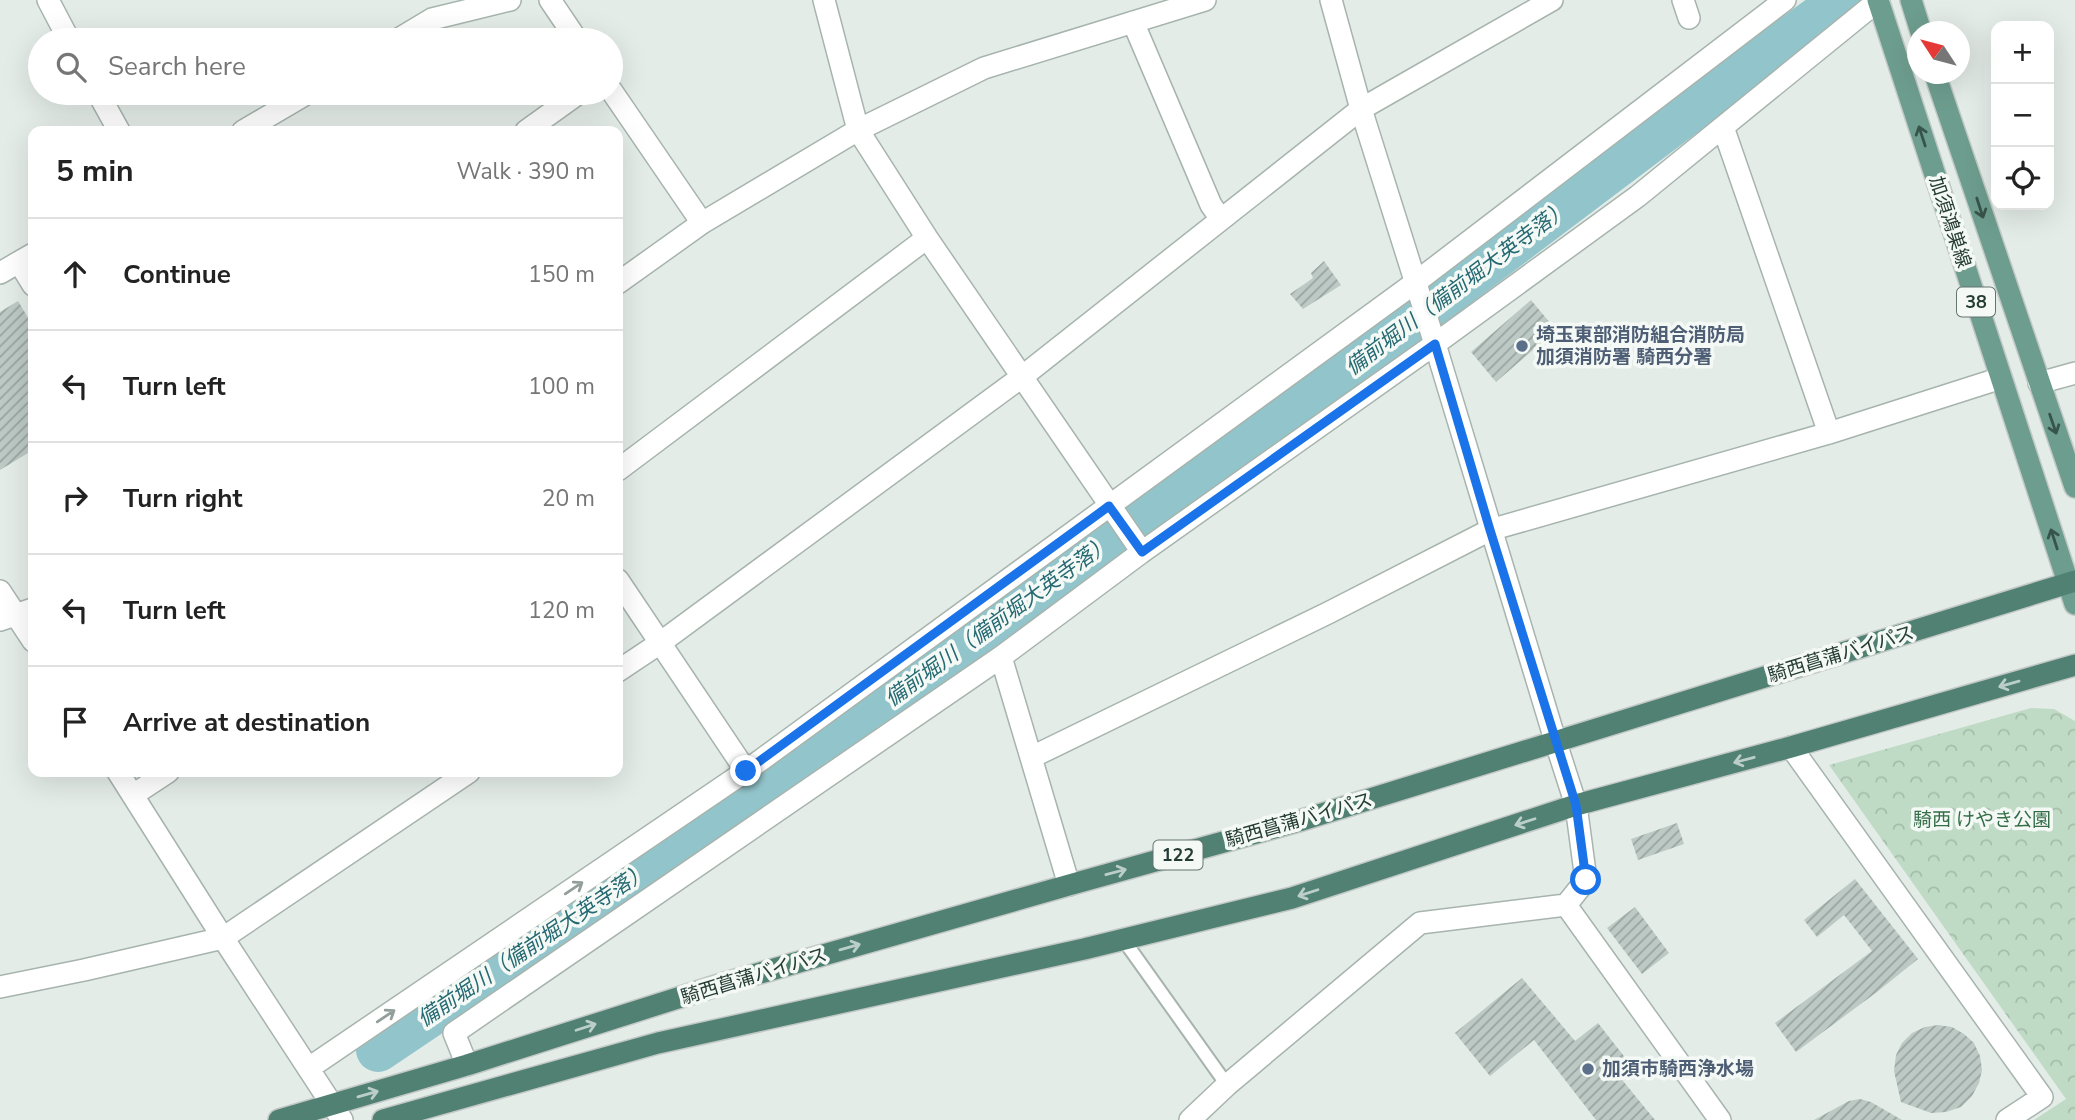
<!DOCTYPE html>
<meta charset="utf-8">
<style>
body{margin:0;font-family:"Nunito Sans","Noto Sans JP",sans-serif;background:#f6f6f6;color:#222}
.controls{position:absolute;right:21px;top:21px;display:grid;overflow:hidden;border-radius:14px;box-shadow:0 7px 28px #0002}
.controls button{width:63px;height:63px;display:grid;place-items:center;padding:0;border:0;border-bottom:2px solid #e0e0e0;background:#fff;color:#222;font:35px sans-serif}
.compass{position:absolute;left:1907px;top:21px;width:63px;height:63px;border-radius:50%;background:#fff;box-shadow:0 7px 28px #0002;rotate:306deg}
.stop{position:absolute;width:21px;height:21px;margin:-16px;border:5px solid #1a73e8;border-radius:50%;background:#fff}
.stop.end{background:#1a73e8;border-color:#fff;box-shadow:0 2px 7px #0008}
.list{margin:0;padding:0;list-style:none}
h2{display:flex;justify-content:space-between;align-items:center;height:91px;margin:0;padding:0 28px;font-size:30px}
h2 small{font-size:23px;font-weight:400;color:#767676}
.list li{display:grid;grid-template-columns:46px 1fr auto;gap:21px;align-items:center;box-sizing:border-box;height:112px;padding:0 28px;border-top:2px solid #e0e0e0}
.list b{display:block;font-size:26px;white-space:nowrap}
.list em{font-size:23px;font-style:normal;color:#767676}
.icon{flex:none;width:38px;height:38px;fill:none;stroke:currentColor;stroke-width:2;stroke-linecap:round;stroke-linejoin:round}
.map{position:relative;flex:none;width:2075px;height:1120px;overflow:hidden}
.search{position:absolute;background:#fff;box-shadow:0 7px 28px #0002;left:28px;top:28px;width:595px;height:77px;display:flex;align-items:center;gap:18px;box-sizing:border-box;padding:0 24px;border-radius:38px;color:#767676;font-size:26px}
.panel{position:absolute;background:#fff;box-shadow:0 7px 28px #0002;left:28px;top:126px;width:595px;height:651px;border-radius:14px}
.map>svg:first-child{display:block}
.forest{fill:url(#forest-crowns)}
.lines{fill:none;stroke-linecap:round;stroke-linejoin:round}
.river{stroke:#92c5cb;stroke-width:44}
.building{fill:url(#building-hatch)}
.service-casing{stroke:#a7b4ae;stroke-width:16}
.minor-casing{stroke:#a7b4ae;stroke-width:24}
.tertiary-casing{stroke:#a7b4ae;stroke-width:24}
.primary-casing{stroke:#c2c8c6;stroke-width:24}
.trunk-casing{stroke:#c2c8c6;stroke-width:24}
.service{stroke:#fff;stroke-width:12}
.minor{stroke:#fff;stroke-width:21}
.tertiary{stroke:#fff;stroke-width:21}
.primary{stroke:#6d9d8e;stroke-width:21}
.trunk{stroke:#508173;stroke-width:21}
.oneway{stroke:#37544a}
.oneway2{stroke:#bbcfc8}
.oneway3{stroke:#929e9a}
.route{stroke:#1a73e8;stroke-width:9}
.service-dot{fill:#5c6f8a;stroke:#f4f9f6;stroke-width:2.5}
.labels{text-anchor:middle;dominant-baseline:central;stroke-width:7;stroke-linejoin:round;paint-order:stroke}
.shield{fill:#f4f9f6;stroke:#63756e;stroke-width:2}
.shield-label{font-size:18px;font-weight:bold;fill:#253c34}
.street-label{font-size:19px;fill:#253c34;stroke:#f4f9f6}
.service-label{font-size:19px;font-weight:bold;fill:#4e5e75;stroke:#f4f9f6;text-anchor:start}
.park-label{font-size:19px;fill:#336e47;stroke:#f4f9f6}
.water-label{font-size:21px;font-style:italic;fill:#256972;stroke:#f4f9f6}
</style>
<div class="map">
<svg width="2075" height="1120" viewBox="0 0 2075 1120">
<defs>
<pattern id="forest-crowns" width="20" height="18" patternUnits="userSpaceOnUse" patternTransform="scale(1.75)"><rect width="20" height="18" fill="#bfdbc5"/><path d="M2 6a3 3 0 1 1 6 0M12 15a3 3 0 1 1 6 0" fill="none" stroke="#a4bdaa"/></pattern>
<pattern id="building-hatch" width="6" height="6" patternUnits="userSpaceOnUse" patternTransform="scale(1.75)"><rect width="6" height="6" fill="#bcc9c4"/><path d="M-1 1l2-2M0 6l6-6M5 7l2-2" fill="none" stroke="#99a4a0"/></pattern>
</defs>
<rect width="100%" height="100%" fill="#e4ece8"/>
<path class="forest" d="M2031,708L2054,709L2075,721V1120H2034L2066,1099L1829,765Z"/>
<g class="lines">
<path class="river" d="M378,1050L644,871L789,770L1301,404L1687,113L1843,0"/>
</g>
<path class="building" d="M1324,261L1341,285L1303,309L1290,294L1313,278L1311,273Z
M1531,300L1556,330L1496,382L1471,352Z
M18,301L33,326V450L0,470V312Z
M1677,823L1684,844L1638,860L1631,839Z
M1855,879L1918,959L1877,992L1796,1052L1775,1023L1872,951L1844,915L1817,937L1804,920Z
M1635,907L1669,953L1642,974L1607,928Z
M1522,978L1575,1041L1598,1023L1627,1060L1614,1070L1655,1120H1596L1534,1040L1490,1076L1455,1033Z
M1938,1025L1952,1027L1964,1034L1974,1043L1980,1056L1982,1070L1979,1083L1972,1096L1961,1107L1946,1112L1931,1113L1901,1102L1894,1071L1896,1055L1902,1043L1912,1033L1925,1027Z
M1860,1099L1871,1102L1902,1120H1814L1849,1101Z"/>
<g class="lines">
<defs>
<path id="service" d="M1123,939L1227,1085"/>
<path id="minor" d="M48,0L69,40
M550,0L577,40
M824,0L858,130L927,238L1142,552
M1683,0L1689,18
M1133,22L1211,205L1221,219
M397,40L432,19L510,0
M611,90L702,223
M98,93L119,131
M1723,127L1829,433
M243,131L308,93
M526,131L579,93
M19,262L33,285
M0,273L33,254
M618,283L702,223L858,130L984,68L1205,0
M2039,383L2075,373
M618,470L927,238
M618,580L746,771L1416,282L1785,0
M0,591L33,641
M0,620L33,609
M1001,657L1069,885
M618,671L660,643L1023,376L1361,109L1552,0
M1791,747L2042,1097L2007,1120
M1032,757L1328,613L1490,530L1829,433L2001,378
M118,772L223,938L342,1120
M133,795L168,772
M1566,905L1720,1120
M0,987L84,970L223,938L469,772
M467,1065L454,1033L1001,657L1142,552L1435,344L1638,196L1879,0
M309,1068L746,771
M1190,1120L1227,1085L1420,923L1566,905L1586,880L1576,805L1556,743"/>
<path id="tertiary" d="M1331,0L1361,109L1435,344L1556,743"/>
<path id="primary" d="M1878,0L2075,604
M1911,0L1921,32
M1935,74L2075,487"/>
<path id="trunk" d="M279,1120L467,1065L725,983L1069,885L1299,821L2075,581
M383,1120L658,1043L1084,949L1292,898L1576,805L1791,747L2075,665"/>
</defs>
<use href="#service" class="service-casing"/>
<use href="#minor" class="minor-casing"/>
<use href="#tertiary" class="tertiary-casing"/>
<use href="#primary" class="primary-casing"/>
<use href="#trunk" class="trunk-casing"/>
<use href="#service" class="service"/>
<use href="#minor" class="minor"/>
<use href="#tertiary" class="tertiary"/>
<use href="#primary" class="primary"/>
<use href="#trunk" class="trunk"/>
</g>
<defs><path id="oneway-shaft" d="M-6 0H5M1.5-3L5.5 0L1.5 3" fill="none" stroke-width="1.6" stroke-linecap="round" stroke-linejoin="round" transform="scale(1.75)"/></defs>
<g class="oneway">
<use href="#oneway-shaft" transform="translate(1922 136) rotate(-108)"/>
<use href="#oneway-shaft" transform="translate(1980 208) rotate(72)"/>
<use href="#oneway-shaft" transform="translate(2053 424) rotate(71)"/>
<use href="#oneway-shaft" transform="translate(2054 539) rotate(-108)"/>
</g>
<g class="oneway2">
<use href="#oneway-shaft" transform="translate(2009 684) rotate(164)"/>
<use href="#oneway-shaft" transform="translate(1744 760) rotate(165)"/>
<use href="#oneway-shaft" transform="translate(1525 822) rotate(162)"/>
<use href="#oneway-shaft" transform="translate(1116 872) rotate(-15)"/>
<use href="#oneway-shaft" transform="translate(1308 893) rotate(162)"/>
<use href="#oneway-shaft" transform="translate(850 947) rotate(-16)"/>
<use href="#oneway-shaft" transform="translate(586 1027) rotate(-18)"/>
<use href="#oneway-shaft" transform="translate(368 1094) rotate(-16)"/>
</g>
<g class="oneway3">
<use href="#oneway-shaft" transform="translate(574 888) rotate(-34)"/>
<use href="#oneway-shaft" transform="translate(386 1016) rotate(-34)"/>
</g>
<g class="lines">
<path class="route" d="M746,771L1109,506L1142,552L1435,344L1490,530L1576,805L1586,880"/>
</g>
<g class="service-dot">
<circle cx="1522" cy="346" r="7"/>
<circle cx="1588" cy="1069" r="7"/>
</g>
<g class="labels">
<g class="shield">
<rect x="1957" y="287.5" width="38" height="29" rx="5"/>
<rect x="1153.5" y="840.5" width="49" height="29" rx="5"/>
</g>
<g class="shield-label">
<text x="1976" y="302">38</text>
<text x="1178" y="855">122</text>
</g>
<g class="street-label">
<text transform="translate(1950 222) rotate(72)">加須鴻巣線</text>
<text transform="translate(1841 654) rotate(-17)">騎西菖蒲バイパス</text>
<text transform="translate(1299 820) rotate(-16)">騎西菖蒲バイパス</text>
<text transform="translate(754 976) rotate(-17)">騎西菖蒲バイパス</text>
</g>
<g class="service-label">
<text x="1536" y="335">埼玉東部消防組合消防局<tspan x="1536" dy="22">加須消防署 騎西分署</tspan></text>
<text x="1602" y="1069">加須市騎西浄水場</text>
</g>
<g class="park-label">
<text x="1982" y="820">騎西 けやき公園</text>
</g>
<g class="water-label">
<text transform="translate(1457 288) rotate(-37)">備前堀川（備前堀大英寺落）</text>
<text transform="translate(998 621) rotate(-36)">備前堀川（備前堀大英寺落）</text>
<text transform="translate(533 945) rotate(-34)">備前堀川（備前堀大英寺落）</text>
</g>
</g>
</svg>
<div class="controls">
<button>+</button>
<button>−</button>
<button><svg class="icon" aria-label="locate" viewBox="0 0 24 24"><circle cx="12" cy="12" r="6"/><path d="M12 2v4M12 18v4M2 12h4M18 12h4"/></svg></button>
</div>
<svg class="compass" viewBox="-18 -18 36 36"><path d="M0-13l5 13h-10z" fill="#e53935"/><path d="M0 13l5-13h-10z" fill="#767676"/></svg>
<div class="stop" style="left:1586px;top:880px"></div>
<div class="stop end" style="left:746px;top:771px"></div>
<div class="search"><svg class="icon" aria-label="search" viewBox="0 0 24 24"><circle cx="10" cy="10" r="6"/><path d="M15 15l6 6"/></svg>Search here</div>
<section class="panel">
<h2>5 min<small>Walk · 390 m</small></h2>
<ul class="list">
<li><svg class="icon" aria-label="ahead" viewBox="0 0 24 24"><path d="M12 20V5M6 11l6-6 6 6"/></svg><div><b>Continue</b></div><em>150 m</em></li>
<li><svg class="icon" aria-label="left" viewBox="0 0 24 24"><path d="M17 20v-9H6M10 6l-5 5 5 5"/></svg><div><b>Turn left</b></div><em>100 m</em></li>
<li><svg class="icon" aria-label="right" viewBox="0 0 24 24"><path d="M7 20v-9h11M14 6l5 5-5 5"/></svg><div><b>Turn right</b></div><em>20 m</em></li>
<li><svg class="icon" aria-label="left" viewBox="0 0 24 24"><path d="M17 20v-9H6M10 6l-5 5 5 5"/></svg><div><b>Turn left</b></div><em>120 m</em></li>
<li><svg class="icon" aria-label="arrive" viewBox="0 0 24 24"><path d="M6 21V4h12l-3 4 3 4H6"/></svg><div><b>Arrive at destination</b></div></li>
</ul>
</section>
</div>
